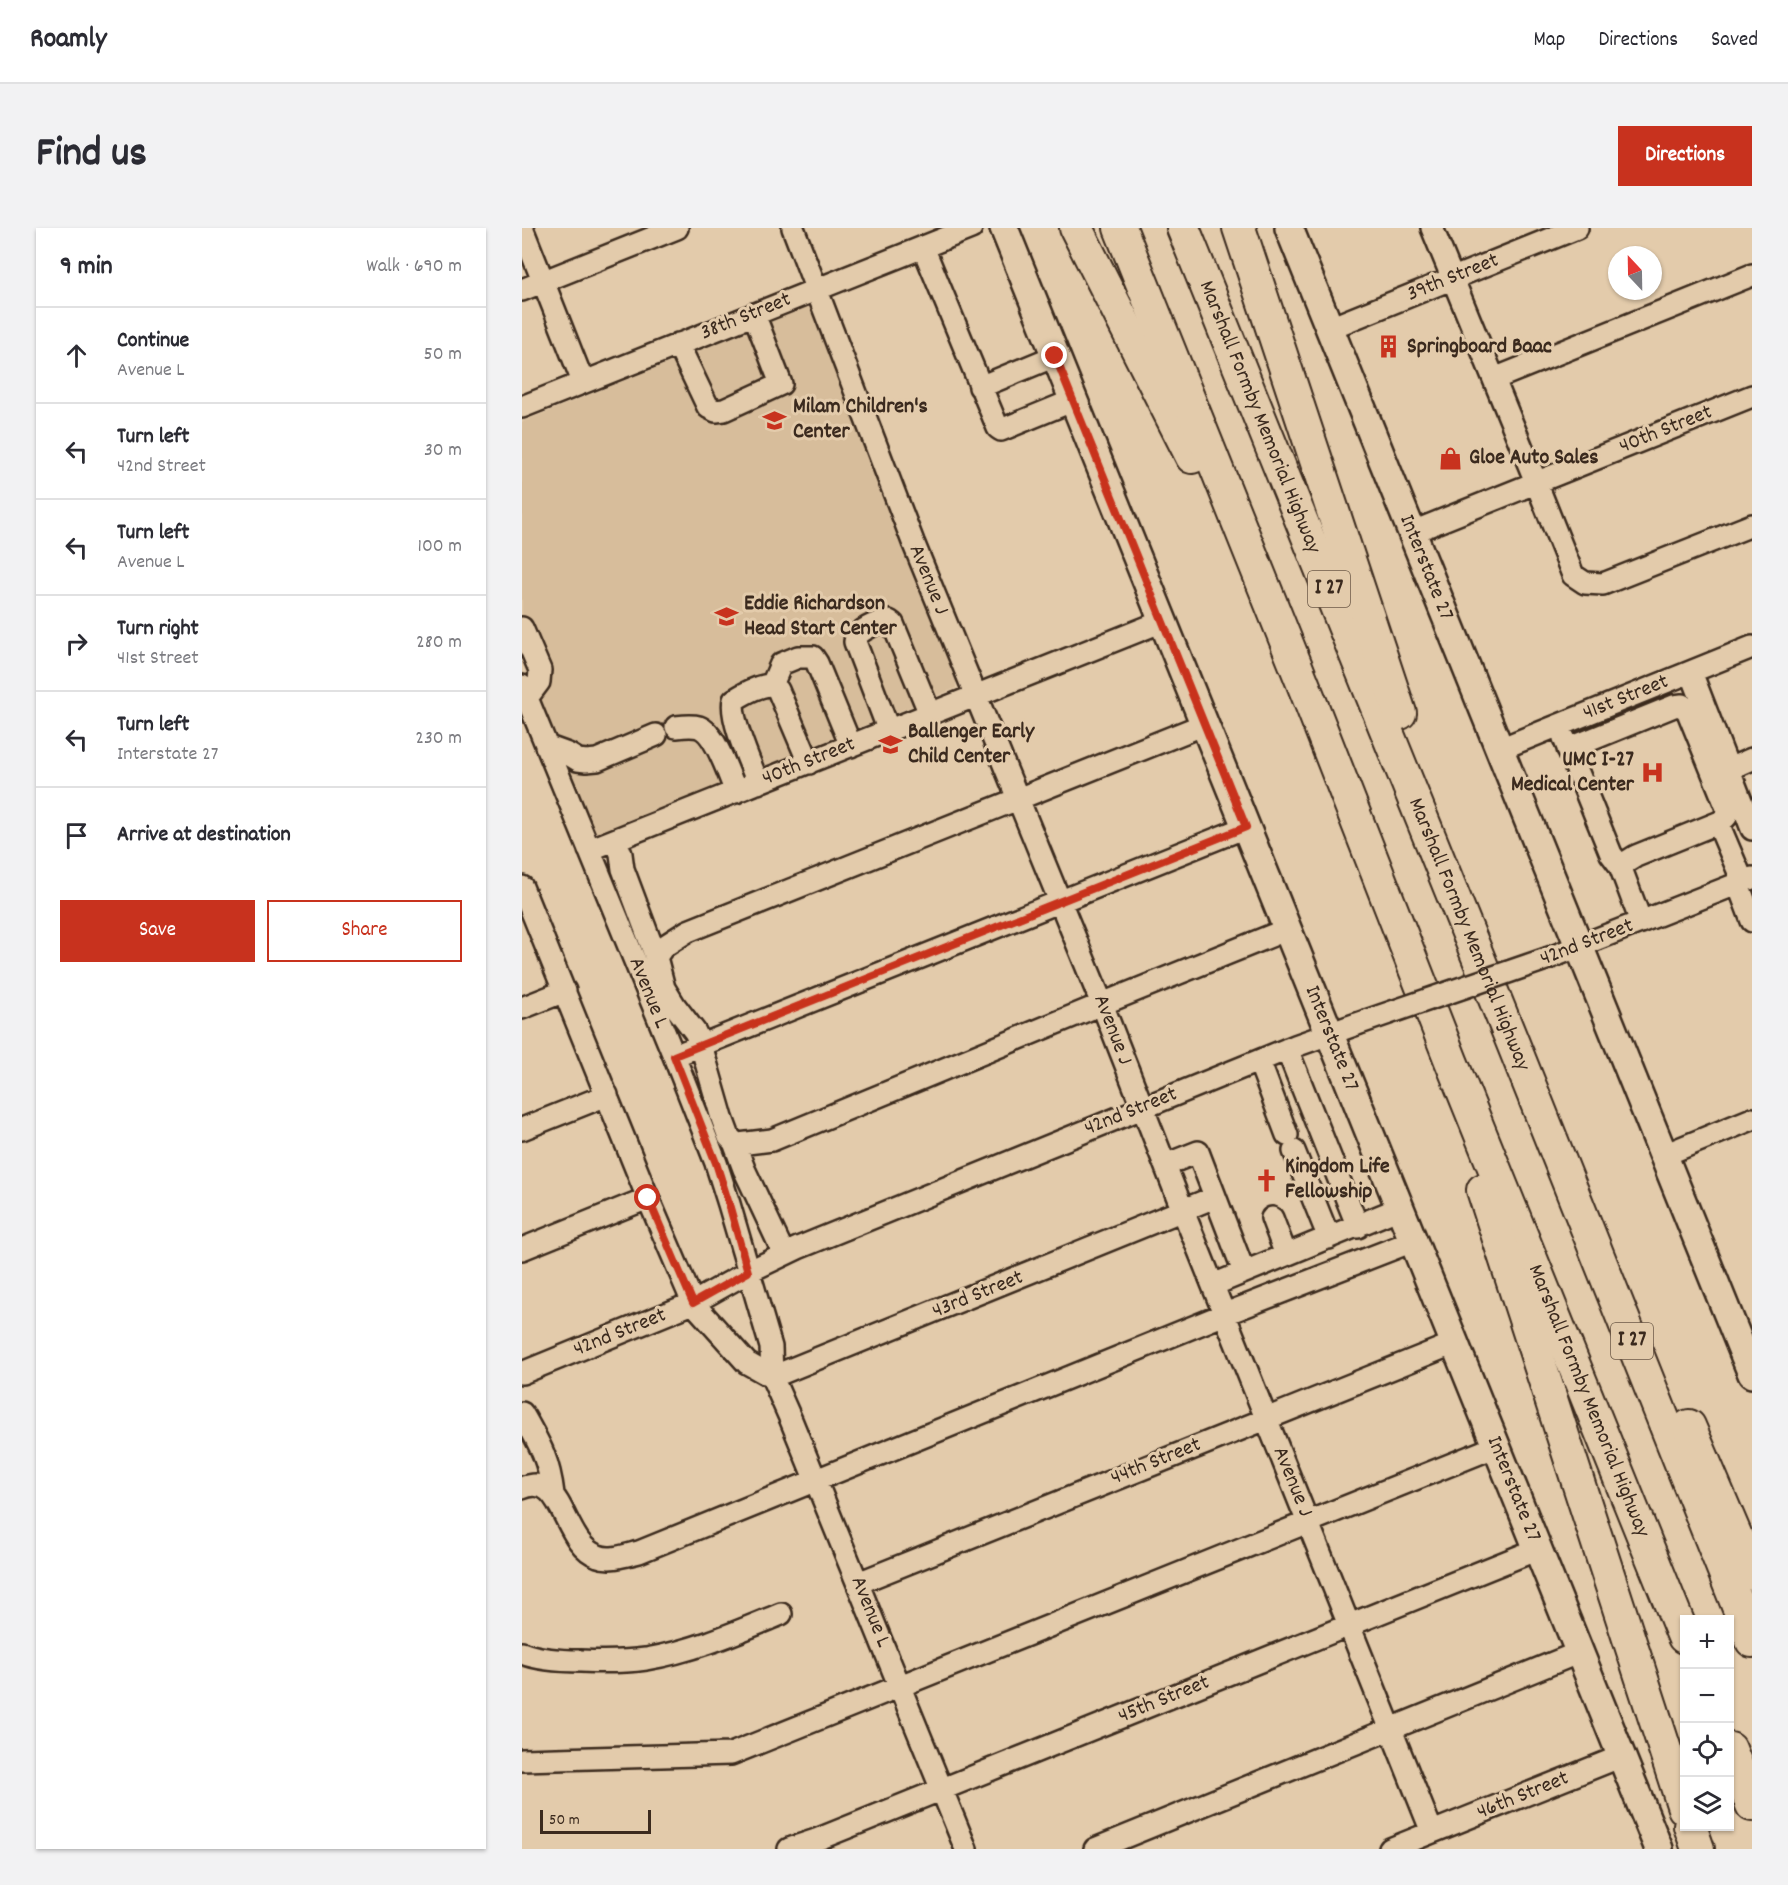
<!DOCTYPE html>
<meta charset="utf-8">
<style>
body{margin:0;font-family:Dekko,sans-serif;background:#f2f2f3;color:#2b2b33}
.controls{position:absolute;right:18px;bottom:18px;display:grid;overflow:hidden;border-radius:0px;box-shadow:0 2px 4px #0004}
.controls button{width:54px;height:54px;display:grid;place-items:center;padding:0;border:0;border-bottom:2px solid #e1e1e2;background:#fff;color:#2b2b33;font:30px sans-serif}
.compass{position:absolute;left:1086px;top:18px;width:54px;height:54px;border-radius:50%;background:#fff;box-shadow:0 2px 4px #0004;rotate:338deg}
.scale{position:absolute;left:18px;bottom:15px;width:111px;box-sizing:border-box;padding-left:6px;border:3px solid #3b2a1e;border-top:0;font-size:16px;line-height:21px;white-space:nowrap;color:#3b2a1e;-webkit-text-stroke:4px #e3cbab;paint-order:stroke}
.stop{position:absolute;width:18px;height:18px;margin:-14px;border:4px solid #c8321e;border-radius:50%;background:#fff}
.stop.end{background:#c8321e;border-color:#fff;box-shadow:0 2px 6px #0008}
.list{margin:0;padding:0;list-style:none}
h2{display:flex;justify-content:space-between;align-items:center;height:78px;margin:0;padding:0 24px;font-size:26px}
h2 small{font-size:20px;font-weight:400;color:#7c7c81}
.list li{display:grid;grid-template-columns:39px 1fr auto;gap:18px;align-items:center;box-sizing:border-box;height:96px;padding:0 24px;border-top:2px solid #e1e1e2}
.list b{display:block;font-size:22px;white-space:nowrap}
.list p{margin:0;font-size:20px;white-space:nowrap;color:#7c7c81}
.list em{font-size:20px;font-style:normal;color:#7c7c81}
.actions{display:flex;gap:12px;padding:18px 24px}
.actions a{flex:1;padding:14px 0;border:2px solid #c8321e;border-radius:0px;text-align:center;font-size:21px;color:#c8321e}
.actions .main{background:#c8321e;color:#fff}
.icon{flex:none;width:33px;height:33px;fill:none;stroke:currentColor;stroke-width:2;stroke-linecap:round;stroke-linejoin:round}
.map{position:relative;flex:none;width:1230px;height:1621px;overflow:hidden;border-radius:0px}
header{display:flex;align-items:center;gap:36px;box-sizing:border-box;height:84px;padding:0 30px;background:#fff;border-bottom:2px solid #e1e1e2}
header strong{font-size:28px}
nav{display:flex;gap:33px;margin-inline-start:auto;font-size:21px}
.intro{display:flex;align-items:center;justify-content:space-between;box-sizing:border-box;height:144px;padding:0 36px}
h1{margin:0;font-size:42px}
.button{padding:15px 27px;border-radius:0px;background:#c8321e;color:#fff;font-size:21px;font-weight:700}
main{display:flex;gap:36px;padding:0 36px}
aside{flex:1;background:#fff;border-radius:0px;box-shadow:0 2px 4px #0004}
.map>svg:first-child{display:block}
.built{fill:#d7bd9b}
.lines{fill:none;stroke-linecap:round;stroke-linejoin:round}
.minor-casing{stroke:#3b2a1e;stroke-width:26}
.major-casing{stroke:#3b2a1e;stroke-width:32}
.highway-casing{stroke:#3b2a1e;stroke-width:36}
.minor{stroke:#e3cbab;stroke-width:21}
.major{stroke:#e3cbab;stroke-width:27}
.highway{stroke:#e3cbab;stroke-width:32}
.minor-bridge-casing{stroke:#3b2a1e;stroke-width:26;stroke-linecap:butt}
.minor-bridge{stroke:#e3cbab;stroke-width:21}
.route{stroke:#c8321e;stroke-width:8}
.labels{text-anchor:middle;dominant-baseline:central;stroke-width:6;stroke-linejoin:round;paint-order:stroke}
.shield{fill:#e3cbab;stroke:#6d5a48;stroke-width:1.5}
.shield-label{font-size:21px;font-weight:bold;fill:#3b2a1e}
.street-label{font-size:22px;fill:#3b2a1e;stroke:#e3cbab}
.poi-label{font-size:22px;font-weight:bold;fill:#3b2a1e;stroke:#e3cbab;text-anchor:start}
</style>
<header>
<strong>Roamly</strong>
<nav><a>Map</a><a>Directions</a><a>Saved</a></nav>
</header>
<div class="intro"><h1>Find us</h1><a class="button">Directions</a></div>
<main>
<aside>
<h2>9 min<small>Walk · 690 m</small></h2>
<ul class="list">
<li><svg class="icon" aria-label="ahead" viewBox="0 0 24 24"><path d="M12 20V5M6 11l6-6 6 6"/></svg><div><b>Continue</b><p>Avenue L</p></div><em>50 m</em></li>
<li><svg class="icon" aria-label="left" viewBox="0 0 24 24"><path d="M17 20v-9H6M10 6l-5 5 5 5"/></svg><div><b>Turn left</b><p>42nd Street</p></div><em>30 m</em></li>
<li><svg class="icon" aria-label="left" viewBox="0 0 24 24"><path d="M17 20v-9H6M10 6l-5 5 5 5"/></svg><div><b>Turn left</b><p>Avenue L</p></div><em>100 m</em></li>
<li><svg class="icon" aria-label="right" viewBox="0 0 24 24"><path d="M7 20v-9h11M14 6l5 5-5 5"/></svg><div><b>Turn right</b><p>41st Street</p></div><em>280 m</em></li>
<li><svg class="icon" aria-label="left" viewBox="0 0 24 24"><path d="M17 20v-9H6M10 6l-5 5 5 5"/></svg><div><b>Turn left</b><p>Interstate 27</p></div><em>230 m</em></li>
<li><svg class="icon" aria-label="arrive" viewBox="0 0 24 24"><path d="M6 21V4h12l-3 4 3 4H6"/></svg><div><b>Arrive at destination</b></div></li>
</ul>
<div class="actions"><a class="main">Save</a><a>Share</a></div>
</aside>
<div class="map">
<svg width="1230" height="1621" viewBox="0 0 1230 1621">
<rect width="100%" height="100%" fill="#e3cbab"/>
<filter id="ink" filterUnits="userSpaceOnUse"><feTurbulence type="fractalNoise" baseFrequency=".0167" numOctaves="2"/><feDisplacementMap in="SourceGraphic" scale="12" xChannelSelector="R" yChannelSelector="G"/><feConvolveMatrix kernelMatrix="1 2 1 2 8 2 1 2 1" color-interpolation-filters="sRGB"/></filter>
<g filter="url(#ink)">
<path class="built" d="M285,79L292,83L366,267L390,343L434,452V460L82,604H72L67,600L0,435V194Z"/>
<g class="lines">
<defs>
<path id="minor" d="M0,0L61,154
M271,0L391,314L580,776L661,983L910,1604
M910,0L1014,254L1051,347L1063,355L1081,356L1230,297
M401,19L476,200L479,202L552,172
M0,62L155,0
M808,100L1055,0
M156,116L186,179L194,183L202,182L259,156L232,86
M972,151L1230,47
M458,159L533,128
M0,179L449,0
M891,304L1230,168
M0,400L18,442L17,454L5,470
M1169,444L1230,601
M250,457L259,436L276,429H291L295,435L329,518
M0,458L152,828L194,935L207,976L249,1119L250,1149L269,1192L444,1621
M154,499C162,498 170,497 177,499C194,505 207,548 214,564
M367,503L333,414L334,408C343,400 354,394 367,393L371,396L408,486
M1042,510L1089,626L1098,638L1119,694
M24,518L46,526L56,532L64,533L75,532L134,507
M978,521L1230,419
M1046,521L1152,478L1160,477L1166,484L1205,580L1204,589L1198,594L1114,628L1098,638
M1207,541L1230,531
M236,555C229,537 207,489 212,472C223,465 237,457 250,457L256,462L287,535
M1196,595L1221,654
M94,612L99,626L101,641L134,729L142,760L153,778L173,804L179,817L200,890L207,909L212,914L222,941L262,1026
M67,622L641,393
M1216,656L1230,693
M0,659L126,970L171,1075L225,1135L250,1149
M134,729L141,719L166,703L683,496
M1027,730L1230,650
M0,780L43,763
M765,821L836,999
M152,828L724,599
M737,833L765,907
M0,901L85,867
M212,914L217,916L250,912L580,776L766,701
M772,923L807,1010
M1142,927L1230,891
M643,937L676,924L722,1044
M750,990L764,1027
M0,1021L126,970
M691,1057L878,980
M0,1145L171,1075L226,1044L276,1020L773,818L835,796
M250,1149L693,969
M0,1185C17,1215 27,1231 31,1266
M0,1260C43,1242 39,1315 76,1328C89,1333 104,1327 117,1324L703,1086L891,1013
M336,1355L933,1115
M0,1425C18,1432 40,1433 59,1433C81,1434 102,1434 124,1431C172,1423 215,1404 259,1386
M0,1532L209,1526L975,1218
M267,1621L294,1612L1016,1321
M573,1621L1058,1424
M868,1621L1100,1528"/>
<g id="major">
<path id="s1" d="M482,0L1137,1621"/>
<path id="s2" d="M767,0L1230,1146"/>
</g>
<g id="highway">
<path d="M554,0L670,229"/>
<path id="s3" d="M598,0L788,473L929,833L1162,1409"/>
<path id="s4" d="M661,0L990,813L1230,1413"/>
<path d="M717,0L878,485"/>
<path d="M961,962L1162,1580"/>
<path d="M1167,1198L1230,1346"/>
<path d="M1208,1521L1230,1577"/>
<path d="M1168,1598L1176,1621"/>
</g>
</defs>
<use href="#minor" class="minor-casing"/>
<use href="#major" class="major-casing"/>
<use href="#highway" class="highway-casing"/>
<use href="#minor" class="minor"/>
<use href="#major" class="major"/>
<use href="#highway" class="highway"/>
<defs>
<path id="minor-bridge" d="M835,796L1027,730"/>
</defs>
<use href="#minor-bridge" class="minor-bridge-casing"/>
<use href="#minor-bridge" class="minor-bridge"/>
</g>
</g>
<g class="lines" filter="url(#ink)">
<path class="route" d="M126,970L171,1075L226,1044L207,976L194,935L152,828L724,599L533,128"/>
</g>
<defs>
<symbol id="building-bare" viewBox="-9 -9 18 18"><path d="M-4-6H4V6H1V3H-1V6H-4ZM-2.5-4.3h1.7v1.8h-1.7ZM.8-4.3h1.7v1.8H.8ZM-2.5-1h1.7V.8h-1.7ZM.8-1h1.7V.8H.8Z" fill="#c8321e" stroke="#e3cbab" stroke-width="2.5" paint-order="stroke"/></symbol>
<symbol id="school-bare" viewBox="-9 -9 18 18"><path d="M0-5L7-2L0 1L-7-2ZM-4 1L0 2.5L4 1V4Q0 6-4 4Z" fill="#c8321e" stroke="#e3cbab" stroke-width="2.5" paint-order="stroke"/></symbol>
<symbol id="shop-bare" viewBox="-9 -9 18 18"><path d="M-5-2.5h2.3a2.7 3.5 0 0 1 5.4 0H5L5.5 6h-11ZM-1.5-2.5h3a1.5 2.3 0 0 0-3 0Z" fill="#c8321e" stroke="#e3cbab" stroke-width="2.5" paint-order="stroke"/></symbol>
<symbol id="hospital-bare" viewBox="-9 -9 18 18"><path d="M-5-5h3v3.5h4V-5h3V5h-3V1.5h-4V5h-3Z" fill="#c8321e" stroke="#e3cbab" stroke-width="2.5" paint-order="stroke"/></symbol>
<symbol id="church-bare" viewBox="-9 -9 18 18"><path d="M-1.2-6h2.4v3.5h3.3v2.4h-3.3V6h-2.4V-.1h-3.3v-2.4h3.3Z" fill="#c8321e" stroke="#e3cbab" stroke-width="2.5" paint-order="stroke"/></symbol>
</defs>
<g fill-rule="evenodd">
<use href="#building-bare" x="850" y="102" width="33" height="33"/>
<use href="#school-bare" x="236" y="176" width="33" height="33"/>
<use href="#shop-bare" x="912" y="214" width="33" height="33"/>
<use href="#school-bare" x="188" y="372" width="33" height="33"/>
<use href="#school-bare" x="352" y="500" width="33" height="33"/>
<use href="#hospital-bare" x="1114" y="528" width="33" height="33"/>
<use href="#church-bare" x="728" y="936" width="33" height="33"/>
</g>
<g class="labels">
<g class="shield">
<rect x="786" y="343" width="42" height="36" rx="4.5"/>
<rect x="1089" y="1095" width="42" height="36" rx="4.5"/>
</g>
<g class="shield-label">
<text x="807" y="361">I 27</text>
<text x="1110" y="1113">I 27</text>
</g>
<g class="street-label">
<text transform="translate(931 50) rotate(-22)">39th Street</text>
<text transform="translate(224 89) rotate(-22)">38th Street</text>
<text stroke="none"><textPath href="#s4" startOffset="204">Marshall Formby Memorial Highway</textPath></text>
<text transform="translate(1144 202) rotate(-22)">40th Street</text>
<text stroke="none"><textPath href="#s2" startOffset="366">Interstate 27</textPath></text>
<text transform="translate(406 352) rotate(68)">Avenue J</text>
<text transform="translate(1104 470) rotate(-22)">41st Street</text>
<text transform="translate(287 534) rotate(-22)">40th Street</text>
<text stroke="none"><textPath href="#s4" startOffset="762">Marshall Formby Memorial Highway</textPath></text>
<text transform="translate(1065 715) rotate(-21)">42nd Street</text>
<text transform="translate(126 765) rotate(68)">Avenue L</text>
<text transform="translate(590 802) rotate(69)">Avenue J</text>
<text stroke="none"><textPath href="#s1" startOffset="874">Interstate 27</textPath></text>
<text transform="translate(609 884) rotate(-22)">42nd Street</text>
<text transform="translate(456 1067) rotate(-22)">43rd Street</text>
<text transform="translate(98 1105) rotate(-22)">42nd Street</text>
<text stroke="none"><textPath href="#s3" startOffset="1263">Marshall Formby Memorial Highway</textPath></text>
<text transform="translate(634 1234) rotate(-22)">44th Street</text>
<text transform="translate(770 1254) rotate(68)">Avenue J</text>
<text stroke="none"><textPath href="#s1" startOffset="1360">Interstate 27</textPath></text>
<text transform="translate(348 1384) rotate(68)">Avenue L</text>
<text transform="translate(642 1472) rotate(-22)">45th Street</text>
<text transform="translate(1001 1568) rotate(-22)">46th Street</text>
</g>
<g class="poi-label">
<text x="885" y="119">Springboard Baac</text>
<text x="271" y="179">Milam Children's<tspan x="271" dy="25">Center</tspan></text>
<text x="947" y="230">Gloe Auto Sales</text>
<text x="222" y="376">Eddie Richardson<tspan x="222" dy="25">Head Start Center</tspan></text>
<text x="386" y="504">Ballenger Early<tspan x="386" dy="25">Child Center</tspan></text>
<text x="1112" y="532" text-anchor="end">UMC I-27<tspan x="1112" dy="25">Medical Center</tspan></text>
<text x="763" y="939">Kingdom Life<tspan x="763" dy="25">Fellowship</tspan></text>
</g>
</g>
</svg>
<div class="controls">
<button>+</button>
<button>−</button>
<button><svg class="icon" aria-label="locate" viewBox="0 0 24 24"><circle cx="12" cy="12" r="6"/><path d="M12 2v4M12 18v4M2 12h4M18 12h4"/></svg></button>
<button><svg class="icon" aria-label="layers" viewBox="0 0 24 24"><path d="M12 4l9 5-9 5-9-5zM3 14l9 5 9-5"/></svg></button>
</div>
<svg class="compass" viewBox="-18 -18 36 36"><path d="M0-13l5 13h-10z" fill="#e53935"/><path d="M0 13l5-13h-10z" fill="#7c7c81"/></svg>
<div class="scale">50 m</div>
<div class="stop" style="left:126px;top:970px"></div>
<div class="stop end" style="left:533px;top:128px"></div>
</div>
</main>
